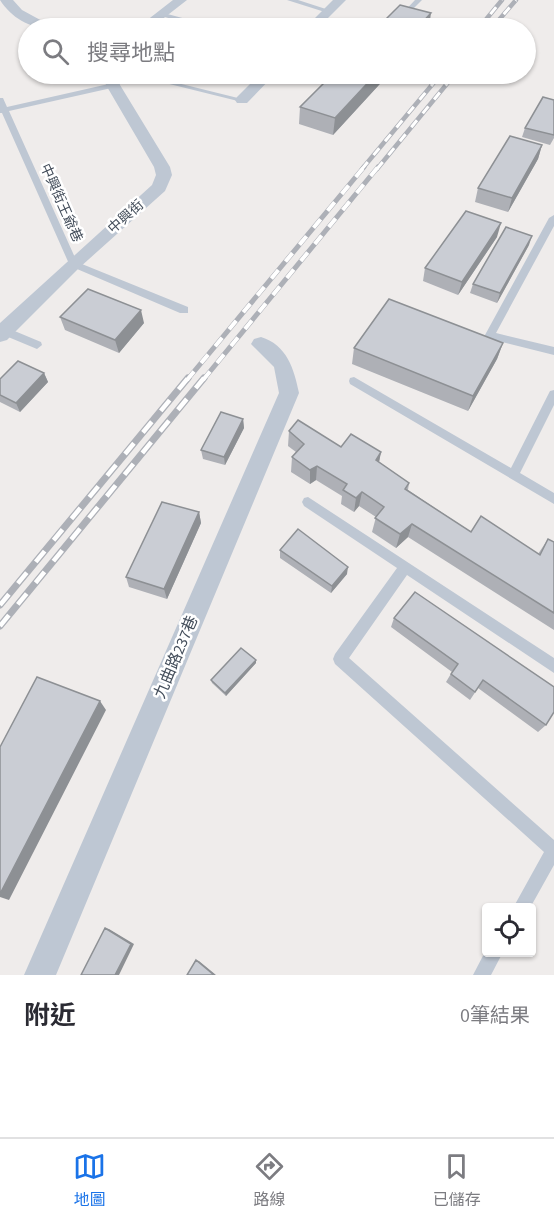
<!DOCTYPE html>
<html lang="zh-TW">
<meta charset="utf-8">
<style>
body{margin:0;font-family:"Source Sans 3","Noto Sans TC",sans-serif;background:#f2f2f3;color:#2b2b33}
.controls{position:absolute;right:18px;bottom:18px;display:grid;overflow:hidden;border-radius:6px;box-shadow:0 2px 4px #0004}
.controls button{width:54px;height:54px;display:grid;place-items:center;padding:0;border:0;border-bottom:2px solid #e1e1e2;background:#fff;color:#2b2b33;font:30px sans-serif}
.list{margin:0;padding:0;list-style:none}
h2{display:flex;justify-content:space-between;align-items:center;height:78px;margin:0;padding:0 24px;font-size:26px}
h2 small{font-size:20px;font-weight:400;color:#7c7c81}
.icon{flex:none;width:33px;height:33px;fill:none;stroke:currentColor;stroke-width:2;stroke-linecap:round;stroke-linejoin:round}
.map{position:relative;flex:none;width:554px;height:975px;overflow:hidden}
.search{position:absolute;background:#fff;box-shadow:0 2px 4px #0004;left:18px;right:18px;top:18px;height:66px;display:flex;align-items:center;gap:15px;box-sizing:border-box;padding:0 21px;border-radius:33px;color:#7c7c81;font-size:22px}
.sheet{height:162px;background:#fff}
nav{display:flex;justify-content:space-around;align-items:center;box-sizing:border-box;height:84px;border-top:2px solid #e1e1e2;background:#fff;font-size:16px;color:#7c7c81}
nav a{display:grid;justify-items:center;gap:3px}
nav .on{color:#1a73e8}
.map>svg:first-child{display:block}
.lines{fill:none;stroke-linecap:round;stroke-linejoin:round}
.lane{fill:#bec7d3;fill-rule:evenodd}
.street{fill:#bec7d3;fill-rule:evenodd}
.rail-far2-casing{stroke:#adb0b7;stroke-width:4.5}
.rail-far1-casing{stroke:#adb0b7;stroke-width:5}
.rail-casing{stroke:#adb0b7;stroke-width:7}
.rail-far2{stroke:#fff;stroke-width:3;stroke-dasharray:9;stroke-linecap:butt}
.rail-far1{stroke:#fff;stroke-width:4;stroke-dasharray:11;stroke-linecap:butt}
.rail{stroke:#fff;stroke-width:4.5;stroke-dasharray:14;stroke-linecap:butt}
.wall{fill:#aeb0b6}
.shaded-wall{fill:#8d9094}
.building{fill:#cacdd4;stroke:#8d9094;stroke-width:1.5}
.labels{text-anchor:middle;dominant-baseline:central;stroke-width:5;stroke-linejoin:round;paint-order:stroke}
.far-street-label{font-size:14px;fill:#434d5a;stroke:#fff}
.street-label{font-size:16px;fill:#434d5a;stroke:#fff}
</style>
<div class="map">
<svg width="554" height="975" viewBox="0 0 554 975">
<rect width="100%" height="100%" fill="#efeceb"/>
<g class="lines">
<path class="lane" d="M287,0H298L332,11L328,13Z
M415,0H422L405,17H401V15Z
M160,12L212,26L213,28H203L158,15L156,14Z
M129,74H141L246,100L242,102Z
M113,83L117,85L116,87L9,111L77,262L188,307V313H180L70,266L2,113H0V98H3L7,107Z
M554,215V226L496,333L554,347V355L486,338L485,335L549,218Z
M5,327L41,342L42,345L37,349L1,334V328Z
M354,377L511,468L550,391L554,390V405L520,473L554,493V504L350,384L349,381L350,378Z
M308,497L554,658V673L407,575L349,658L554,840V865L530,908H513L544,852L335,664L333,659L335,654L397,568L304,506L302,502L304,498Z
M486,950V952H503L491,975H473Z"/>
<path class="street" d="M0,0H13L22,10L55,28C33,30 12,19 0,0Z
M173,0H187L151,28H137Z
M333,0H346L318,28H305Z
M104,74H118L120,85L170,167L172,175L165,191L79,268L7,340L0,342V323L152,185L156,175L154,167L106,85Z
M260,74H275L247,103H237L235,100L237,97Z
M261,337C287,345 294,369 299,393L56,975H24L279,393L274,367L251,344L254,339Z"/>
<defs>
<path id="rail-far2" d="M479,28L502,0
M492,28L516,0
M362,169L441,74
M377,169L455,74"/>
<path id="rail-far1" d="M187,380L364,167
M203,380L378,167"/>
<path id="rail" d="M0,605L188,378
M0,626L204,378"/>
</defs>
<use href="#rail-far2" class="rail-far2-casing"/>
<use href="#rail-far1" class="rail-far1-casing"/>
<use href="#rail" class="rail-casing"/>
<use href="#rail-far2" class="rail-far2"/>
<use href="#rail-far1" class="rail-far1"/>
<use href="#rail" class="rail"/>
</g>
<path class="wall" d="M333,74H389L333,135L299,124L300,107Z
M554,100V138L550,145L522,137L525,128Z
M542,145L538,159L508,212L475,202L478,188Z
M497,237L458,295L423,281L425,268Z
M529,245L497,303L470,293L473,284Z
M60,317L144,323L119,353L65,330Z
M503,343L497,359L468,411L352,364L354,348Z
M44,373L48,382L20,412L0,402V379Z
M243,419L244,428L225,465L203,459L201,450Z
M289,431L341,447L381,452L379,462L409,483L408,490L471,532L538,554L548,539L554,542V630L408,537L396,548L372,532L376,517L359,506L354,512L341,504L342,496L316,480L310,484L291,472L292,457L296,452L288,446Z
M199,512L201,523L167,599L129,587L126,577Z
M280,550L347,574L331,593L280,558Z
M415,592L546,725L538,732L478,688L470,700L446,682L452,672L391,627L394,618Z
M256,663L226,696L212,683L211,680Z"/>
<path class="shaded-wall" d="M431,13L429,28H417Z
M376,74H389L333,135L335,118Z
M542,145L538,159L508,212L512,198Z
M501,223L497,237L458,295L462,282Z
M532,236L529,245L497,303L500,293Z
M141,310L144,323L119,353L115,340Z
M503,343L497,359L468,411L473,396Z
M44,373L48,382L20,412L16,403Z
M243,419L244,428L225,465L224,457Z
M381,452L378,467L376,460Z
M317,466L316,480L310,484V470Z
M362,492L359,506L354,512L356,498Z
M199,512L201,523L167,599L164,589Z
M412,524L408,537L396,548L400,534Z
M348,567L347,574L331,593L332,586Z
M256,660V663L226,696L225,693Z
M100,701L106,710L9,900L0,897V894Z
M105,928L109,929L134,944L119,975H115Z
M196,960L199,961L216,975H214Z"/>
<path class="building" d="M400,5L431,13L417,28H377Z
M333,74H376L335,118L300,107Z
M543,97L554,100V135L525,128Z
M510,136L542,145L512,198L478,188Z
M466,211L501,223L462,282L425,268Z
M506,227L532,236L500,293L473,284Z
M88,289L141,310L115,340L60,317Z
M389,299L503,343L473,396L354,348Z
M18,361L44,373L16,403L0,395V379Z
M221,412L243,419L224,457L201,450Z
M298,420L341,447L351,434L381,452L376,460L409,483L405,489L471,532L481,516L540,555L548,539L554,542V613L412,524L400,534L375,518L384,507L362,492L356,498L343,490L347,484L317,466L310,470L292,457L304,444L289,431Z
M162,502L199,512L164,589L126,577Z
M298,529L348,567L332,586L280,550Z
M415,592L554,687V712L546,725L483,680L475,692L451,674L458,664L394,618Z
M241,648L256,660L225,693L211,680Z
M37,677L100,701L0,894V747Z
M105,928L131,944L115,975H81Z
M196,960L214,975H187Z"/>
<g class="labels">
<g class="far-street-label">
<text transform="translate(61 203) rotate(66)">中興街王爺巷</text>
<text transform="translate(126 217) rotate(-42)">中興街</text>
</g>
<g class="street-label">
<text transform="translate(176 657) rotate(-67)">九曲路237巷</text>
</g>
</g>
</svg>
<div class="controls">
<button><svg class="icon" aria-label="locate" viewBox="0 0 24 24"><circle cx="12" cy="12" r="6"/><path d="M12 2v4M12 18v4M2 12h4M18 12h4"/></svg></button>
</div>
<div class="search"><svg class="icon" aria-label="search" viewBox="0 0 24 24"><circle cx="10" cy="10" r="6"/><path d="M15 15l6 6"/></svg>搜尋地點</div>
</div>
<section class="sheet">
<h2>附近<small>0筆結果</small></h2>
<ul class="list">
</ul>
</section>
<nav>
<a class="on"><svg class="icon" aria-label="map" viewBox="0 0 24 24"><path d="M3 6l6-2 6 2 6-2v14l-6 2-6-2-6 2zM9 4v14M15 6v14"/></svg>地圖</a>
<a><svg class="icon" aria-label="directions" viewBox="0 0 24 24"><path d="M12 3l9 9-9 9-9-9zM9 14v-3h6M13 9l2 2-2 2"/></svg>路線</a>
<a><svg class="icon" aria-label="saved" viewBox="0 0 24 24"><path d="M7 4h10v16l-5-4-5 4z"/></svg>已儲存</a>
</nav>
